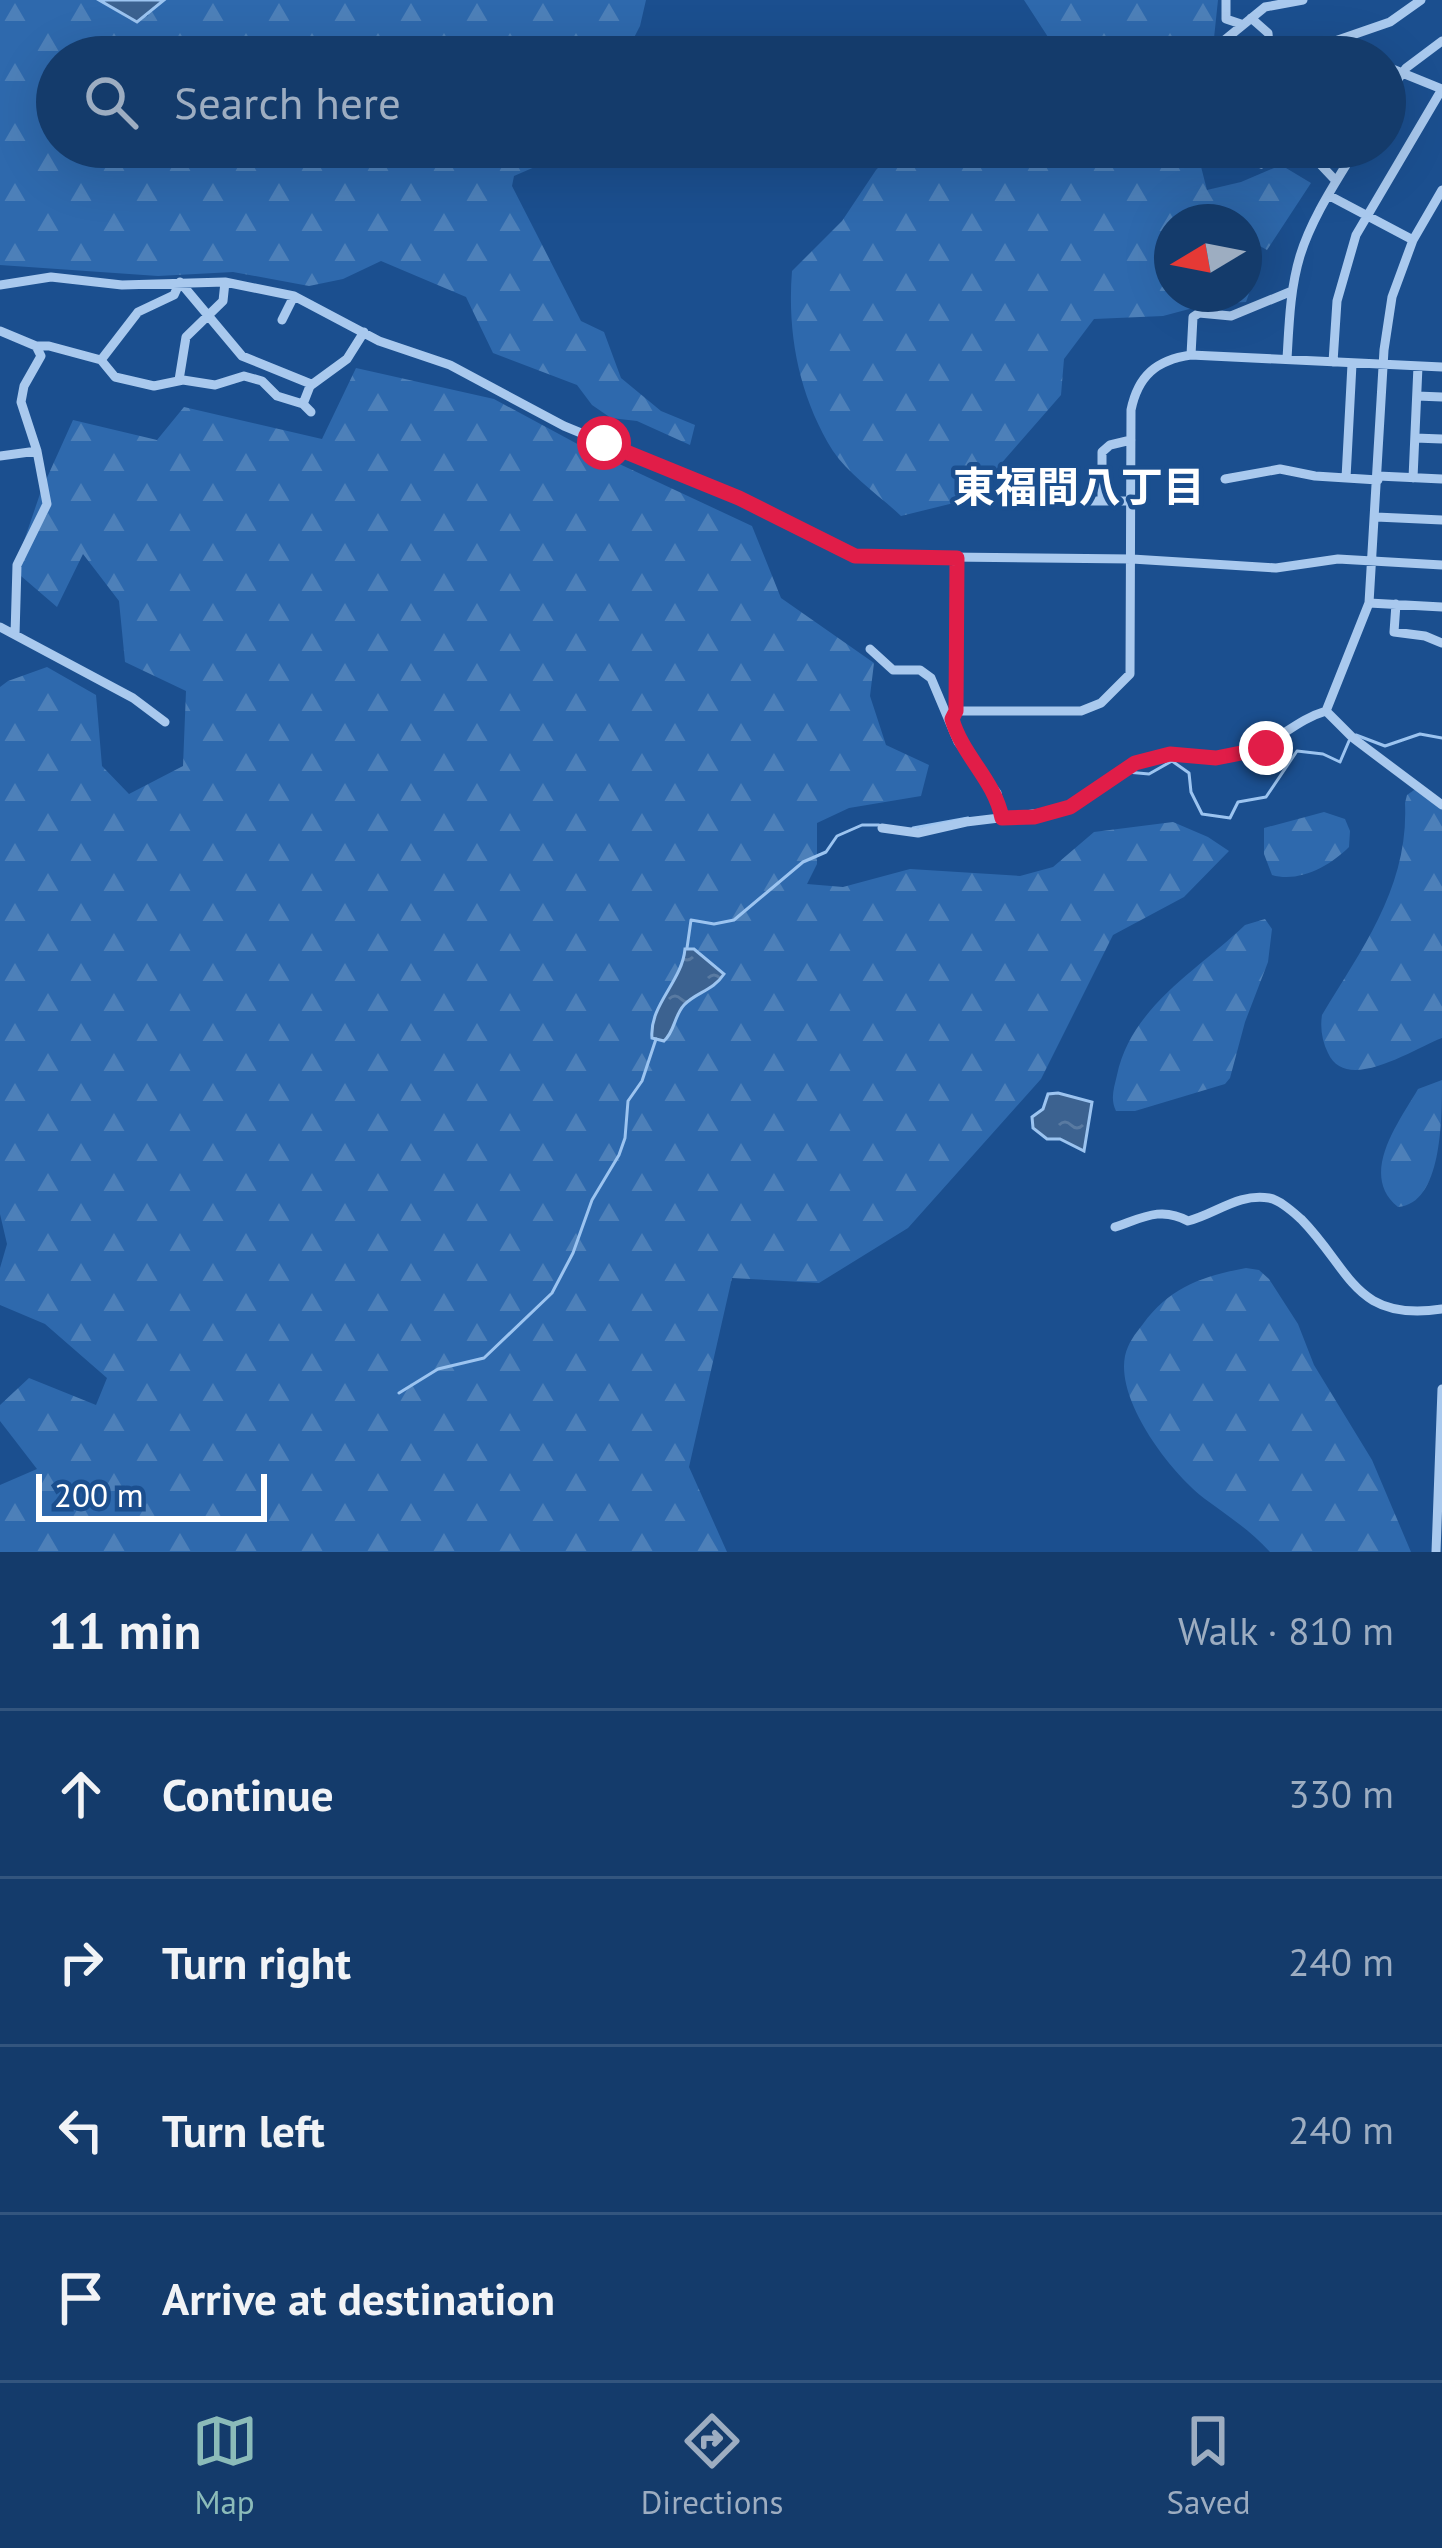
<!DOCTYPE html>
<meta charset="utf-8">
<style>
body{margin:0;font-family:"PT Sans","Noto Sans JP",sans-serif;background:#214673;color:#f1f3f6}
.compass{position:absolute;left:1154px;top:204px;width:108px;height:108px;border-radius:50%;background:#143b6b;box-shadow:0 12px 48px #0002;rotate:260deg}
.scale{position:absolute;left:36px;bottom:30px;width:231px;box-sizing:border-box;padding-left:12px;border:6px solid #fff;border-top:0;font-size:33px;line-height:42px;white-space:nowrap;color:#fff;-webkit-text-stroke:9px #1b4f8f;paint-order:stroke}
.stop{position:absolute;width:36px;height:36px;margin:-27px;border:9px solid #e11d48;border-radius:50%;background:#fff}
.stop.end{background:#e11d48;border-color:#fff;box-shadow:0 3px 12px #0008}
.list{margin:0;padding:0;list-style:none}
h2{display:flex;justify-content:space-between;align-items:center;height:156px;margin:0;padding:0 48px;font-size:51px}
h2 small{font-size:39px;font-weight:400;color:#9dadc1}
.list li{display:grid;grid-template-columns:78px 1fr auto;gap:36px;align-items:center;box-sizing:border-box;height:168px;padding:0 48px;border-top:3px solid #33557e}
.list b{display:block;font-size:45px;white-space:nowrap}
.list em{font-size:39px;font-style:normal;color:#9dadc1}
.icon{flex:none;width:66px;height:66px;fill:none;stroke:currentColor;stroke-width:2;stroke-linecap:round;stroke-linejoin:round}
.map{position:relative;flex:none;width:1442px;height:1552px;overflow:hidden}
.search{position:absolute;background:#143b6b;box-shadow:0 12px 48px #0002;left:36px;right:36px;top:36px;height:132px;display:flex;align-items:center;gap:30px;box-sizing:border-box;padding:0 42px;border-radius:66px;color:#9dadc1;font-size:45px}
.sheet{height:828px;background:#143b6b}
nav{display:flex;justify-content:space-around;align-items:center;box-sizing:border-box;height:168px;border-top:3px solid #33557e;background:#143b6b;font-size:33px;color:#9dadc1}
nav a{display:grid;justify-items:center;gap:6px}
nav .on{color:#8bbbb9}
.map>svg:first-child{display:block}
.forest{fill:url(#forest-firs)}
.water{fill:url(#water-ripples);stroke:#9cc4f0;stroke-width:3}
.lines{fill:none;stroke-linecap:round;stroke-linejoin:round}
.stream{stroke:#9cc4f0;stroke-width:3}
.minor{stroke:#a9c9ee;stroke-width:9}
.route{stroke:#e11d48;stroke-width:15}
.labels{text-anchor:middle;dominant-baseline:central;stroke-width:9;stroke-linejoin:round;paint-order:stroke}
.neighbourhood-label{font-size:42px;font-weight:bold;fill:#fff;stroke:#1b4f8f}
</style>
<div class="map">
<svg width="1442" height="1552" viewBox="0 0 1442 1552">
<defs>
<pattern id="forest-firs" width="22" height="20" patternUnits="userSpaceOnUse" patternTransform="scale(3)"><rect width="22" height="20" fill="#2e69ad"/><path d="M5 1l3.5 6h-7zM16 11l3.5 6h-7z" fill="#4d80b9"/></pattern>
<pattern id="water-ripples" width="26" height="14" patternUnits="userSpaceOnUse" patternTransform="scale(3)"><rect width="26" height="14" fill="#3c6290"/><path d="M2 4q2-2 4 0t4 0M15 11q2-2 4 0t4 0" fill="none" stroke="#597aa1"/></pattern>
</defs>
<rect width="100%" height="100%" fill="#1b4f8f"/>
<path class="forest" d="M0,0H99L130,20L148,16L150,9L164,0H646L640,26L624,57H57V147H556L537,166L514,176L512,186L581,321L604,332L621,378L661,411L695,425L690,445L637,421L611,418L592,405L577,385L493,353L466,297L381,261L343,279L309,286L233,272L158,276L0,265Z
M1024,0H1218L1212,57H1057L1059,54Z
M898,147H1202L1198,155L1207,190L1241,182L1281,165L1311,183L1267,250L1244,237V222H1172V294H1244V276L1252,285L1246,302L1208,304L1163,316L1094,319L1064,359L1061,395L970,499L901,516C880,496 849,475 833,451C799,396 787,334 792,271L842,221L876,170Z
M356,368L494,399L583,447L752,526L781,598L874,663L870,696L886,745L929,765L921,796L849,808L817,823V864L807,884L843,887L910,869L1020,876L1053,867L1094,832L1173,822L1208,837L1229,851L1184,897L1113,935L1041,1079L908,1228L819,1283L732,1278L689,1467L727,1552H0V1485L37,1469L0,1421V1405L29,1378L96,1405L107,1378L45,1324L0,1305V1268L7,1244L0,1214V687L8,681L47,667L96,695L102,766L129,794L183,766L186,691L125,662L119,601L83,554L57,607L14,570L41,491L73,420L157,440L184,407L322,439Z
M1417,788L1442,802V1038C1413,1049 1346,1094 1328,1053C1322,1041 1320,1028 1322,1015C1363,947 1409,886 1405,803L1407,795Z
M1324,812L1345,819L1350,831L1349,847C1330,866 1299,883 1272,875L1264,854V828Z
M1265,919L1272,929L1268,962L1245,1022L1230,1078L1225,1084L1135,1111H1116C1110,1099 1114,1088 1117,1075C1131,1007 1198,970 1245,925Z
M1442,1080C1442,1120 1442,1204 1398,1207C1358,1175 1399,1122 1418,1089Z
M1246,1268L1259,1270L1269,1279L1298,1324L1314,1365L1372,1460L1411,1552H1270C1250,1530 1228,1516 1205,1499C1171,1473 1116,1402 1125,1356C1128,1343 1135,1334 1143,1324C1170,1287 1203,1276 1246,1268Z"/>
<path class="water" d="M99,0H164L137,22Z
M685,949H694L724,974C713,991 696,992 684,1005C674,1016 675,1031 664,1041L652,1038C649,1005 682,982 685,949Z
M1058,1093L1092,1102L1084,1151L1060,1139H1047L1033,1128L1032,1117L1043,1109L1048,1094Z"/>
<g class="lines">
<path class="stream" d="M1356,735L1385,746L1420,734L1442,738
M1091,798L1127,772L1149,774L1172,761L1189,773L1191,792L1202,814L1230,818L1238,802L1266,797L1297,751L1323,754L1340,762L1349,741
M913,828L968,818
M687,948L691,920L714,924L734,920L803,862L826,852L837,836L862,825H879
M399,1393L438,1369L484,1358L552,1293L573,1253L592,1200L619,1155L625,1138L628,1101L642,1081L656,1039"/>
<path class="minor" d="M1226,0V19L1241,24
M1251,18L1268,33L1270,57
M1156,57L1216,47L1265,7L1303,0
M1319,57L1335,41L1390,22L1421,0
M1385,98L1406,68L1442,41
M1304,147L1336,181
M1261,164L1275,159L1285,147
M1328,195L1413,240
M180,282L242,356L311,384
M0,285L51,277L122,285L225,282L294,296L379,341L450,365L564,426L739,498L855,556L1132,559L1276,568L1338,559L1442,565
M282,320L294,296
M0,331L36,346H49L101,360L115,377L154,386L183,380L215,385L244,376L262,381L277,396L303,404L311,412
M1191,355L1193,317L1199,313L1231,316L1292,291
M1287,359C1289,325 1290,289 1300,256C1312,217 1336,182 1357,147
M101,360L138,312L174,295L180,282
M1333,362L1337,301L1356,235L1442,89L1385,66
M179,380L186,337L223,301L225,282
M1417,396L1442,397
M303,404L310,386L347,359L364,332
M1415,438L1442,439
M0,456L37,451
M1378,476L1442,479
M1346,478L1352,364
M1413,478L1418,366
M1225,479L1280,469L1315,476L1378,480
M1033,501H1131
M1102,501V452L1110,445L1131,440
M1376,517L1442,520
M957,558L956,711H1081L1101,703L1130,674L1131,410C1138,376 1156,360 1191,355L1442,367
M1369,603L1442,607
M1396,604L1394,632L1425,636L1442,643
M0,627L133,698L165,722
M15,635L17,565L47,504L37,451L21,402L24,386L41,356L36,346
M870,649L893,670H920L931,678L958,742L997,793L1002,818
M1326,711L1353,738L1442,805
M882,828L918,833L966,822L1057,811C1087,802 1107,774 1136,763C1170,750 1201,762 1236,755C1272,749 1292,721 1326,711L1369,603L1384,350L1392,297L1413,240L1442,190
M1115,1227C1142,1218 1161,1206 1188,1221C1216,1214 1238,1193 1269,1198C1280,1200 1293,1212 1301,1219C1352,1271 1354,1322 1442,1309
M1436,1552L1442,1389"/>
</g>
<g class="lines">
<path class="route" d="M604,443L739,498L855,556L957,558L956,711L952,719C963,757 994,779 1002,818L1034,817L1070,807L1135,763L1170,754L1216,758L1266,748"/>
</g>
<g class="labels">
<g class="neighbourhood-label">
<text x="1079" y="486">東福間八丁目</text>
</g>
</g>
</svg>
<svg class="compass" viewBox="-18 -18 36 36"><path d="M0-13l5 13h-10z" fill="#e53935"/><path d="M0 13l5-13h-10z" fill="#9dadc1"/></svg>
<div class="scale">200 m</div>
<div class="stop" style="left:604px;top:443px"></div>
<div class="stop end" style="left:1266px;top:748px"></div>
<div class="search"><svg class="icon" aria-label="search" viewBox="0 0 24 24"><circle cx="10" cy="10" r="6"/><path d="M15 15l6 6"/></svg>Search here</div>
</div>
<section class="sheet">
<h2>11 min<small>Walk · 810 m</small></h2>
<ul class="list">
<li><svg class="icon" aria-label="ahead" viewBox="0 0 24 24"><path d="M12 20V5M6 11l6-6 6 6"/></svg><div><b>Continue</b></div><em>330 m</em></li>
<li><svg class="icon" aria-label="right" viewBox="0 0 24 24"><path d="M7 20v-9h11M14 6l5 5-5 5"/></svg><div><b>Turn right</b></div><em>240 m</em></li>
<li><svg class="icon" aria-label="left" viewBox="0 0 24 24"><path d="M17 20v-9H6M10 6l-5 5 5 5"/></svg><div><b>Turn left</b></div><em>240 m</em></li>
<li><svg class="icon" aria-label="arrive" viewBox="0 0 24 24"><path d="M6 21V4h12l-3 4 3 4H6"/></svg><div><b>Arrive at destination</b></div></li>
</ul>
</section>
<nav>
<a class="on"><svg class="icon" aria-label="map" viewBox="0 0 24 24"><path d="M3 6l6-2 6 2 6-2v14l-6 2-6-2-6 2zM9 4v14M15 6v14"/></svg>Map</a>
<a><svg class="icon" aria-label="directions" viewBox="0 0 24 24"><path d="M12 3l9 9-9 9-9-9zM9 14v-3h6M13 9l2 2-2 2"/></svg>Directions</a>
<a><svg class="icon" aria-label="saved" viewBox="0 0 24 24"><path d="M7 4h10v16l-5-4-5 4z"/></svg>Saved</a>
</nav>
